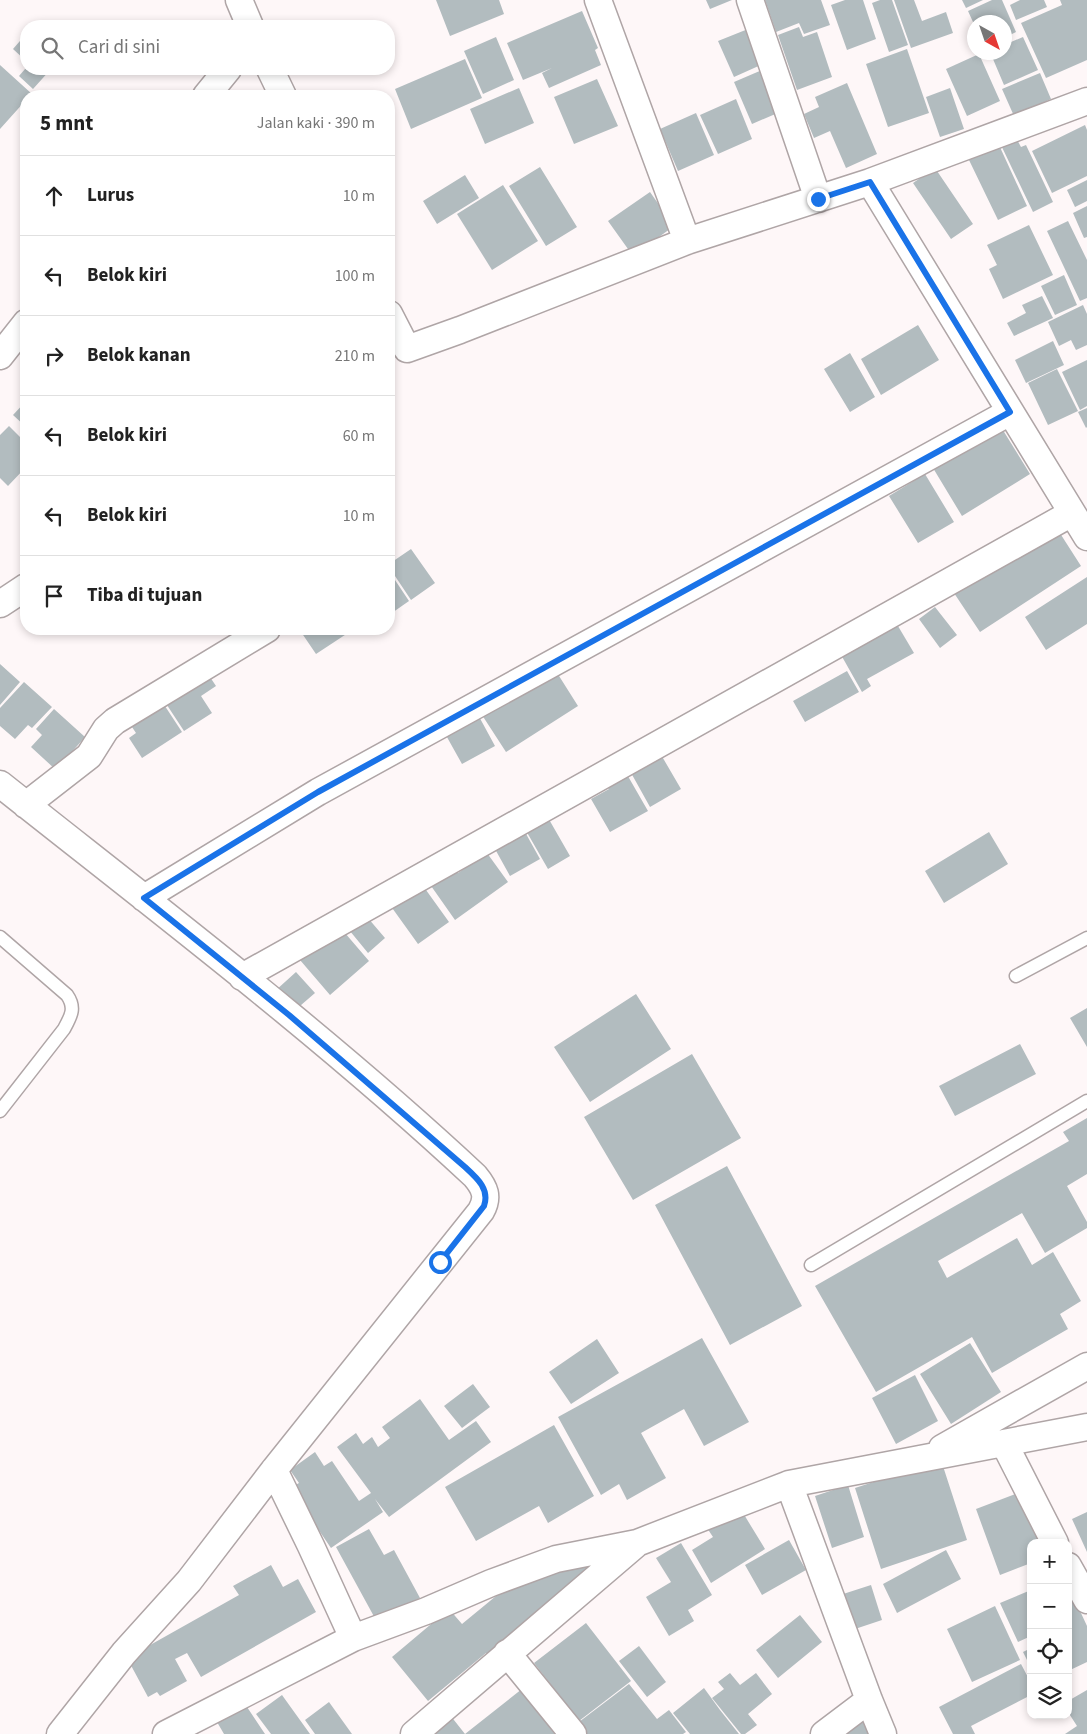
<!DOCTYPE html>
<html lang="id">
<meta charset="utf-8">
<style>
body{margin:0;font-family:"Source Sans 3",sans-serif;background:#f2f2f2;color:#222}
.controls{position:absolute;right:15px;bottom:15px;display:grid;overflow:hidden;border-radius:10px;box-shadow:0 2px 8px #0003}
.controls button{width:45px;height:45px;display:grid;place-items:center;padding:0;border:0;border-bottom:1px solid #e0e0e0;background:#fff;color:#222;font:25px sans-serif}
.compass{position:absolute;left:967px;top:15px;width:45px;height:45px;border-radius:50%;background:#fff;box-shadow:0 2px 8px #0003;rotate:140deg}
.stop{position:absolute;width:15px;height:15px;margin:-11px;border:4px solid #1a73e8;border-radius:50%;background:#fff}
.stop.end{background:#1a73e8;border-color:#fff;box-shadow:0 1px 5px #0008}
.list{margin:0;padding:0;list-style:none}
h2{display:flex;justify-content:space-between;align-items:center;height:65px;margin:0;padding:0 20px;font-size:21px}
h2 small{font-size:16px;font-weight:400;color:#767676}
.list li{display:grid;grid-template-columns:32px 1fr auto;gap:15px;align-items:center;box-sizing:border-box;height:80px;padding:0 20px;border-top:1px solid #e0e0e0}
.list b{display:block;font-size:19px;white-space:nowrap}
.list em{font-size:16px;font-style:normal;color:#767676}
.icon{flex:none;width:28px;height:28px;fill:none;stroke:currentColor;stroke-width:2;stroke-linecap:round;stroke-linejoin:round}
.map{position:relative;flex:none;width:1087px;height:1734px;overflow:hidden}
.search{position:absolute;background:#fff;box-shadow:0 2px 8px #0003;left:20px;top:20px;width:375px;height:55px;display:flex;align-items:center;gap:12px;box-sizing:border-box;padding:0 18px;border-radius:20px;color:#767676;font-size:19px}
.panel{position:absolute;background:#fff;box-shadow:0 2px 8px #0003;left:20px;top:90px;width:375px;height:545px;border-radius:20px}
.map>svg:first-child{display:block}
.building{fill:#b2bcbf}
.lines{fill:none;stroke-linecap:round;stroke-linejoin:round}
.service-casing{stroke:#afa5a6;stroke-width:15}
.minor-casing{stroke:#afa5a6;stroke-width:29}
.service{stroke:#fff;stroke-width:12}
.minor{stroke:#fff;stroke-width:26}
.route{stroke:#1a73e8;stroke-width:6}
</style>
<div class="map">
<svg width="1087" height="1734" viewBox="0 0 1087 1734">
<rect width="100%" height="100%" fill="#fef7f8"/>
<path class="building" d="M436,0H499L504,14L450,36Z
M706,0H732L710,9Z
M765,0H821L830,25L804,34L799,23L776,32Z
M845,0H863L876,39L847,50L831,5Z
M880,0H892L908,45L889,52L872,3Z
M894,0H914L922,21L946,12L953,33L911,48Z
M962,0H983L966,8Z
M992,0H1002L1016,32L1004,38V22H973L968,11Z
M1020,0H1044L1047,7L1016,20L1010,5Z
M1060,0H1087V60L1046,78L1021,23L1062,5Z
M582,11L598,48L595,50L601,65L549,88L542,73L552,68L523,80L507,43Z
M799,27L803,37L817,32L832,77L797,90L778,35Z
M748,29L763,64L734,77L718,41Z
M26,34V61L13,49Z
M496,37L514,80L483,94L464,51Z
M1023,37L1038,70L1004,85L990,52H1004V45Z
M907,49L929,113L888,127L866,64Z
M979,54L1000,101L967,116L946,69Z
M465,59L482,98L411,129L395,89Z
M0,65L32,94L30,96H26V100L0,129Z
M25,69H51L33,89L19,76Z
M762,70L780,112L752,124L734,82Z
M1040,73L1051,99L1014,116L1002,89Z
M597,79L618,126L574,144L554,97Z
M847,83L877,154L846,168L830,131L814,138L804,114L819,107L815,97Z
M519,88L534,123L485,144L470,109Z
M950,88L964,129L940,137L926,97Z
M736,99L752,139L718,154L700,115Z
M696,113L714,155L678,171L660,129Z
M1085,125L1087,130V176L1052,193L1032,151Z
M1015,136L1021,147L1026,145L1053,202L1033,212L1000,143Z
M999,145L1027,206L998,220L969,160Z
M540,167L577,227L546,246L509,186Z
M935,168L973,224L951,239L913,183Z
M465,175L479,198L437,224L423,201Z
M1087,180V201L1075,207L1067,190Z
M503,185L538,241L492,270L457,214Z
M650,192L674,226L633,256L608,221Z
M1087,206V237L1084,238L1073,213Z
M1068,221L1087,260V298L1080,301L1047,231Z
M1029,225L1053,275L1003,299L989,269L997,265L987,245Z
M1064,275L1077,305L1055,315L1041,286Z
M1042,296L1053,318L1014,336L1007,323L1026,313L1022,305Z
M1083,305L1087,314V345L1076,350L1071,340L1059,346L1048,322Z
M918,325L939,360L881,395L861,359Z
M1053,341L1064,365L1026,383L1015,360Z
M850,353L875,397L850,412L824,369Z
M1087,360V406L1080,410L1062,372Z
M1057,369L1078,411L1048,425L1028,383Z
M26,401V427L13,415Z
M1087,408V427L1086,428L1078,412Z
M9,426L26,443V467L8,486L0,478V435Z
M1001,427L1030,474L962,516L933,468Z
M925,474L954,522L918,543L889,496Z
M1056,527L1081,566L980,632L954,593Z
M411,549L435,583L411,600L389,567V564Z
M389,571L409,601L389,615Z
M1087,577V624L1046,650L1025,617Z
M935,607L957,635L940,648L919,619Z
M895,621L914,653L867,679L871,686L862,692L836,646Z
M299,629H354L316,654Z
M0,664L20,682L0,705Z
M554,668L578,706L506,752L482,715Z
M206,671L216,686L201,696L212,713L184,731L163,699Z
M847,671L859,692L805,722L793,701Z
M24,682L52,707L32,728L28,725L15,739L0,726V708Z
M161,700L182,732L142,758L129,738L136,733L128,721Z
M54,709L85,737L56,770L31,747L42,735L36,729Z
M476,711L495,746L462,764L443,730Z
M660,753L681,789L650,807L630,771Z
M625,771L648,811L610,832L591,799L609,789L605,783Z
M543,809L570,856L548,869L521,822Z
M520,823L540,859L510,876L490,840Z
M989,832L1008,864L944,903L925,871Z
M487,853L508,882L455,920L429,883L453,866L458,873Z
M421,883L449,922L418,944L390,905Z
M362,911L385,938L368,953L345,925Z
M339,926L369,961L330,995L300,960Z
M296,972L315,993L293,1012L275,991Z
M636,994L671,1049L590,1102L554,1047Z
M1087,1008V1047L1070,1018Z
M1020,1044L1036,1074L955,1116L939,1086Z
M692,1054L741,1138L633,1200L584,1117Z
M1087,1118V1174L1067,1186L1087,1222V1228L1045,1253L1022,1213L938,1261L947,1278L1017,1238L1032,1265L1053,1252L1081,1301L1060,1314L1068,1329L992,1373L972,1337L876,1392L815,1286L1069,1141L1063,1132Z
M727,1166L802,1306L730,1345L655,1205Z
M702,1338L749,1422L704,1446L684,1409L641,1433L666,1478L627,1500L619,1484L601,1495L558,1417Z
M597,1339L619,1373L571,1404L549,1372Z
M970,1343L1001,1392L951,1424L920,1374Z
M915,1375L938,1421L896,1444L872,1398Z
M473,1384L490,1407L462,1428L444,1406Z
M420,1399L449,1440L476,1421L491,1442L389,1517L375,1499L383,1512L331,1548L290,1488L299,1483L290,1470L315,1452L324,1466L332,1461L359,1501L371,1493L337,1447L356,1433L363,1444L372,1437L378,1447L390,1438L382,1427Z
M554,1425L594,1496L548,1523L539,1506L476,1541L445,1487Z
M941,1460L967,1540L881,1569L855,1488Z
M848,1485L864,1537L832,1548L815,1496Z
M1023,1491L1051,1543H1031V1563L1000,1575L976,1509Z
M740,1508L765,1549L711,1583L692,1550L713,1537L707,1528Z
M1087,1512V1552L1072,1519Z
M369,1529L384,1555L394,1550L420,1598L377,1622L336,1547Z
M789,1540L806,1570L762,1595L745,1565Z
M681,1543L712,1595L688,1610L694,1621L669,1636L646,1597L671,1582L656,1558Z
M946,1550L961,1579L897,1613L883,1584Z
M599,1554L607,1564L492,1660L486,1653L428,1701L392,1657L449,1609L462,1624L513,1582Z
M271,1565L283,1587L298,1579L316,1612L201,1677L187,1653L175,1659L187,1681L160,1696L157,1692L148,1697L127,1658L239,1595L233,1586Z
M871,1585L882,1620L849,1631L837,1596Z
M1068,1585L1087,1626V1662L1068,1671Z
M1031,1590V1636L1018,1642L1000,1603Z
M995,1606L1020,1660L972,1682L947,1629Z
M800,1615L822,1642L778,1678L756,1650Z
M586,1623L631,1681L579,1721L534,1663Z
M639,1646L666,1682L647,1697L619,1661Z
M1031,1648V1668L1023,1652Z
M1021,1664L1031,1683V1695L971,1726L975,1734H953L939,1707Z
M730,1673L740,1685L756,1673L772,1694L748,1714L757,1725L745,1734H741L712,1698L724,1689L718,1682Z
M629,1684L657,1719L669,1710L686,1732L683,1734H582L575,1725Z
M527,1685L565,1734H465Z
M704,1688L720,1710L739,1734H690L673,1713Z
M1087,1690V1734H1065L1077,1726L1068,1712V1701Z
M282,1695L310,1734H271L256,1714Z
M329,1702L352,1734H315L305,1720Z
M245,1704L265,1734H224L217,1722Z
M450,1715L465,1734H425Z
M860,1715L871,1734H829Z"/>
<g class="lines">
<defs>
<path id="service" d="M0,937L67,995C76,1008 71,1016 64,1029L0,1111
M1016,976L1087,938
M811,1265L1087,1101"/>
<path id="minor" d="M239,0L250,26
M598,0L687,241
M750,0L818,199
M270,69L283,96
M206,96L228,69
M870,182L1087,537
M389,314L407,349L460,330L687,241L870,182L1087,101
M0,356L26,323
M0,604L26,587
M0,784C160,911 326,1037 475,1176C485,1188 489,1197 481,1211L274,1470L189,1581L124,1653L60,1734
M26,805L89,756L106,729L115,721L267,629
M144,898L318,792L1010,412
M242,977L1072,513
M1004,1443L1055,1543
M942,1448L1087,1366
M274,1470L311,1546L353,1638
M789,1484L869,1700L883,1734
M1068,1566L1087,1600
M507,1653L573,1734
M166,1734L353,1638L426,1611L491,1583L556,1559L637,1543L789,1484L1087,1427
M414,1734L635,1545
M824,1734L869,1700"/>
</defs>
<use href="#service" class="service-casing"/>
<use href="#minor" class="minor-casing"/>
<use href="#service" class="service"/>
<use href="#minor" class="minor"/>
</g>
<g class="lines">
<path class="route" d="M440,1262L484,1206C490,1189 477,1178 465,1167L289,1015L144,898L318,792L1010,412L870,182L818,199"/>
</g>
</svg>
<div class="controls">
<button>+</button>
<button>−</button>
<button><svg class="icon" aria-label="locate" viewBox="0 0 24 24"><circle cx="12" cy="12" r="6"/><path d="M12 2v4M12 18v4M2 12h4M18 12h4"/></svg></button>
<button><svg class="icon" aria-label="layers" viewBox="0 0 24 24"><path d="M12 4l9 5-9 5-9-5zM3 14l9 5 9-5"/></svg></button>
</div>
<svg class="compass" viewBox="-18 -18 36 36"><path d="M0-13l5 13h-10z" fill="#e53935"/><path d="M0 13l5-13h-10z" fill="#767676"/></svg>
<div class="stop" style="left:440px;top:1262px"></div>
<div class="stop end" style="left:818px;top:199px"></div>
<div class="search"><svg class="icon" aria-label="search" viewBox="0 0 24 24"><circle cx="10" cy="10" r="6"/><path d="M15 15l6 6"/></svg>Cari di sini</div>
<section class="panel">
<h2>5 mnt<small>Jalan kaki · 390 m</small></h2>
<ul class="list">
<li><svg class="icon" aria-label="ahead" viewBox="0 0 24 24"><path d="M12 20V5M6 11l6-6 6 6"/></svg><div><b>Lurus</b></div><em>10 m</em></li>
<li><svg class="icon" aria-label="left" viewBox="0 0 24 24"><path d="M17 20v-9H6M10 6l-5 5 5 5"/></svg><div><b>Belok kiri</b></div><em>100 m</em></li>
<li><svg class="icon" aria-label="right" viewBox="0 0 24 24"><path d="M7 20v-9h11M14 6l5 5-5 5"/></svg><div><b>Belok kanan</b></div><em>210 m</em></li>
<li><svg class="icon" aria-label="left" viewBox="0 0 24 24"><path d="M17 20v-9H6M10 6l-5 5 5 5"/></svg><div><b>Belok kiri</b></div><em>60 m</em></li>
<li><svg class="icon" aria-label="left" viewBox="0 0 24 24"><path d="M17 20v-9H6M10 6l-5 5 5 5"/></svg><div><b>Belok kiri</b></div><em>10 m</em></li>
<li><svg class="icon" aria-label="arrive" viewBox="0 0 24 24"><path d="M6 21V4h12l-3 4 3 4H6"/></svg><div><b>Tiba di tujuan</b></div></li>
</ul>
</section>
</div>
